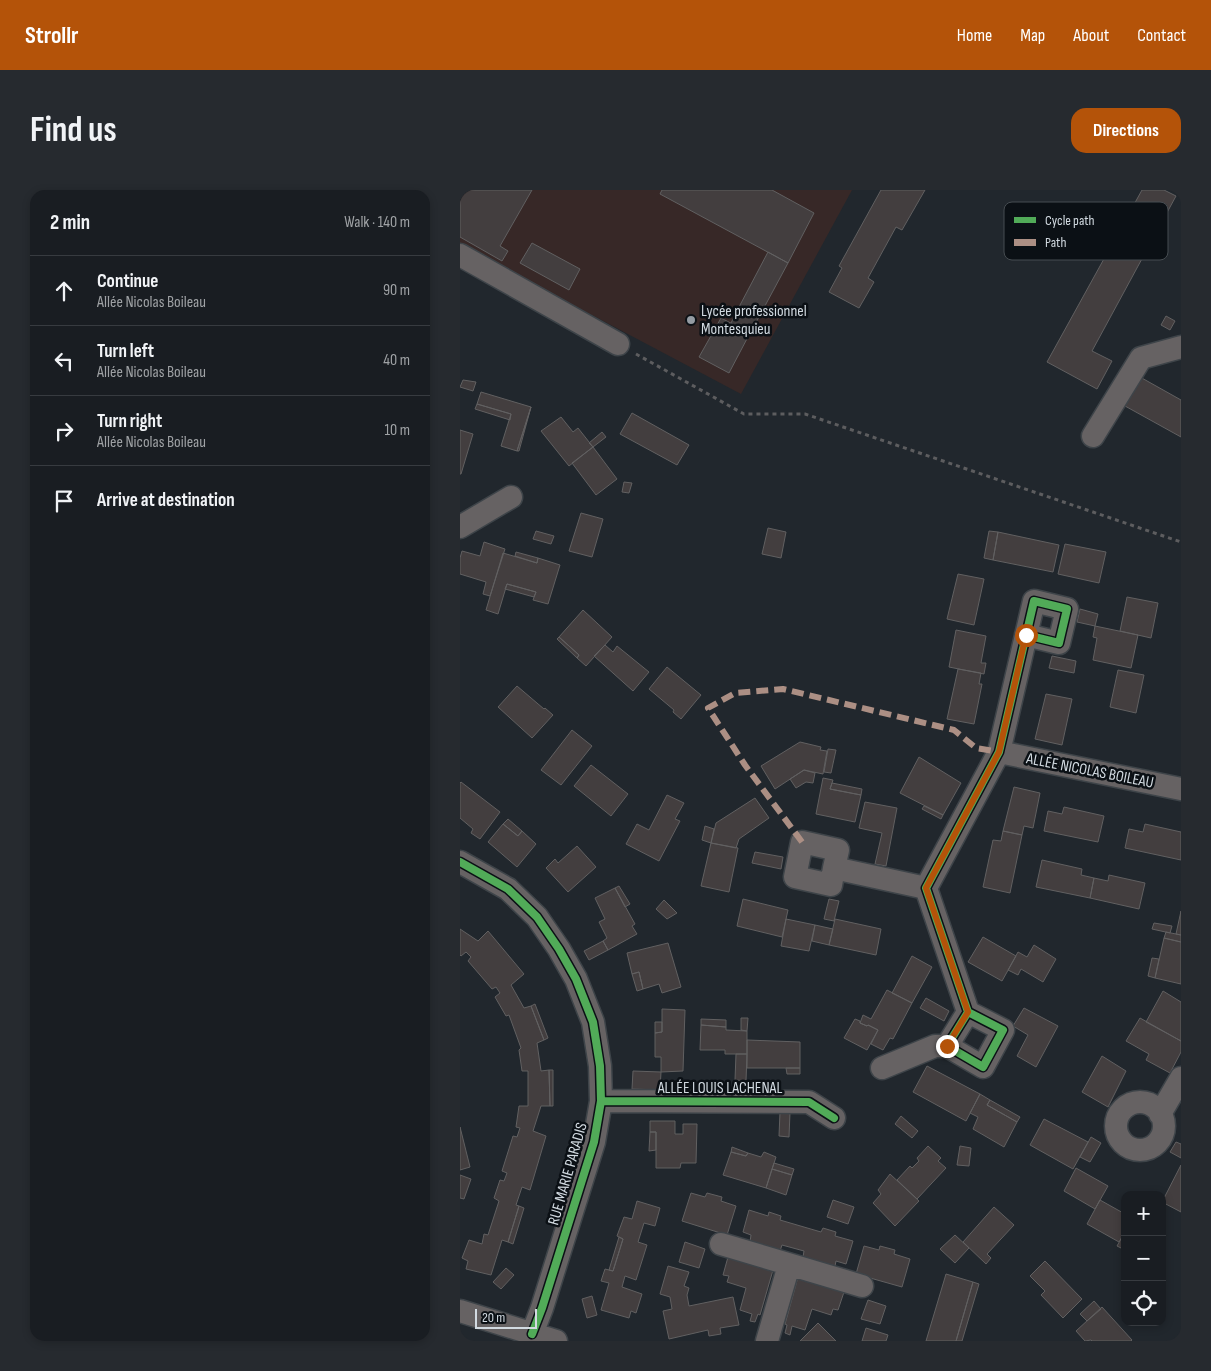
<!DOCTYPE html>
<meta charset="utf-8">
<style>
body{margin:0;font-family:"Sofia Sans Condensed",sans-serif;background:#262a2f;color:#f1f3f6}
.controls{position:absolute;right:15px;bottom:15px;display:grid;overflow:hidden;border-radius:10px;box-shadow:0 2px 8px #0003}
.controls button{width:45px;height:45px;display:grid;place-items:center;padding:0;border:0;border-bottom:1px solid #373b40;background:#191d22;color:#f1f3f6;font:25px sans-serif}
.scale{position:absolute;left:15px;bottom:12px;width:62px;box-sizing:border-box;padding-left:5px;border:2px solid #d2dae1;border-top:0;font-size:14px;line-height:18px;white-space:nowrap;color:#d2dae1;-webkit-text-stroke:4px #0b1015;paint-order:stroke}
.stop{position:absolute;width:15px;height:15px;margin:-11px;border:4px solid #b45309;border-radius:50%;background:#fff}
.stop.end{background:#b45309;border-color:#fff;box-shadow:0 1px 5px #0008}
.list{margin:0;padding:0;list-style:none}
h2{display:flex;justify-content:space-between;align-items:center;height:65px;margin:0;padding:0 20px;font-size:21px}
h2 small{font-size:16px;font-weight:400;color:#9fa2a5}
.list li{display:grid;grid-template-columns:32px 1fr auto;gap:15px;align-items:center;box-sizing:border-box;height:70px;padding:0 20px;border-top:1px solid #373b40}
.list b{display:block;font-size:19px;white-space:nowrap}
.list p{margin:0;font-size:16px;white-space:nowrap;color:#9fa2a5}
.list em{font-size:16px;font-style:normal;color:#9fa2a5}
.icon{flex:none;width:28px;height:28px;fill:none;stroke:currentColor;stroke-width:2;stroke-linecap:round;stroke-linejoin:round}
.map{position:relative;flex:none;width:721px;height:1151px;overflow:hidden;border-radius:15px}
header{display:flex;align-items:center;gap:30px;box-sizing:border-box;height:70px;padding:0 25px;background:#b45309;color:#fff}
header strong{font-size:24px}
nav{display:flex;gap:28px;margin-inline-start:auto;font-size:18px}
.intro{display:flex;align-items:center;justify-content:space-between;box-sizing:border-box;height:120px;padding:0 30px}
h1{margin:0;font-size:35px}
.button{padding:12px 22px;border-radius:15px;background:#b45309;color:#fff;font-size:18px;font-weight:700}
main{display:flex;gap:30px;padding:0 30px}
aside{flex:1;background:#191d22;border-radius:15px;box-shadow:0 2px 8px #0003}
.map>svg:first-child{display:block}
.education{fill:#372827}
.building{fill:#433e3f;stroke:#616061}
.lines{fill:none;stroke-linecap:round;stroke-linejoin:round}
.minor-casing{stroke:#3e4449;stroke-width:25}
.path{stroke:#5d5d5f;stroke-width:3;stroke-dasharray:4 4;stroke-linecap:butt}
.minor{stroke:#666263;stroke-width:22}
.quiet{stroke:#ac8f84;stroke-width:6;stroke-dasharray:12 6;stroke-linecap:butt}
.cycleway-casing{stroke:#0b1015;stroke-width:11}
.cycleway{stroke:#51ab58;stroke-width:8}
.route{stroke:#b45309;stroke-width:6}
.poi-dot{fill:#949ba2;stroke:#0b1015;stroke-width:2}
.labels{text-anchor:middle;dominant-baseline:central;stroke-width:5;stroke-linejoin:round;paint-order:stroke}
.poi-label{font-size:16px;fill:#d2dae1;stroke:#0b1015;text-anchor:start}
.street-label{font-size:16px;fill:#d2dae1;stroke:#0b1015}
.key{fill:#0b1015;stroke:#474d52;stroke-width:1}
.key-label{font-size:14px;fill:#d2dae1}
</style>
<header>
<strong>Strollr</strong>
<nav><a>Home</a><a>Map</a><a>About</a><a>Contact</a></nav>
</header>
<div class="intro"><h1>Find us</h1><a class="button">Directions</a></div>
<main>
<aside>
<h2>2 min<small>Walk · 140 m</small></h2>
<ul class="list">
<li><svg class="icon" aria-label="ahead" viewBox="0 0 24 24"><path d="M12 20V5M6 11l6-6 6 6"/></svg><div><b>Continue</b><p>Allée Nicolas Boileau</p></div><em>90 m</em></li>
<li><svg class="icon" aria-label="left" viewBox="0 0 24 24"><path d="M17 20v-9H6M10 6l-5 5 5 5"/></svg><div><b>Turn left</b><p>Allée Nicolas Boileau</p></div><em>40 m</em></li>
<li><svg class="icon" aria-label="right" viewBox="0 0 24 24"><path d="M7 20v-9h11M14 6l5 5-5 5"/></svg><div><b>Turn right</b><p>Allée Nicolas Boileau</p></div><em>10 m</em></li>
<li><svg class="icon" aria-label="arrive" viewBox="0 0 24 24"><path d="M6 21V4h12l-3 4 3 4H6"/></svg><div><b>Arrive at destination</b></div></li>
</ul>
</aside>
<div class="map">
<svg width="721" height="1151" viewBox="0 0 721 1151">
<rect width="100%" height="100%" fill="#21272d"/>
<path class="education" d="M0,0H392L281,204L0,55Z"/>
<path class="building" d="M0,0H72L40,56L48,61L42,71L0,47Z
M202,0H312L354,23L328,73L200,4Z
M421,0H465L442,40L436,37L408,88L414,92L399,118L369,102L382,78L379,76Z
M682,0H704L716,6L632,161L652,171L637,199L587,172Z
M72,53L120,79L109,100L60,73Z
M308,62L328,73L299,127L279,117Z
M279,117L299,127L290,143L271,133Z
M706,126L715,131L710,140L701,135Z
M261,128L290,143L269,183L239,167Z
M680,187L721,210V247L665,216Z
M3,190L16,192L13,201L0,197Z
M21,202L71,217L57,261L41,256L51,224L17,214Z
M17,214L51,224L50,230L15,219Z
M71,217L59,261H57Z
M172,223L229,255L217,275L160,244Z
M101,227L113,242L118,238L133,257L109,276L81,241Z
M0,240L13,244L1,284H0Z
M142,242L146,247L133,257L129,253Z
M133,257L157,289L136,305L112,273Z
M164,292L172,293L169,303L162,302Z
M121,323L143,329L132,367L109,361Z
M308,338L326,342L321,368L302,364Z
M76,341L94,346L91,354L73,349Z
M529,341L538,342L533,370L524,368Z
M538,342L599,355L593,382L533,370Z
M24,352L45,359L30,406L23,404L26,392L0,384V368L2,361L20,366Z
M605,354L646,362L639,393L598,384Z
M56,362L78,368L77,373L55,366Z
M43,363L77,373L78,368L100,375L88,414L73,410L76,402L47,394L38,424L26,420Z
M498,384L524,389L514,435L487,429Z
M47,394L76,402L74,407L45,399Z
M667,407L698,413L691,448L660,441Z
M620,419L638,424L635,436L617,432Z
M123,420L152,447L126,476L117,468L119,465L99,447Z
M635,436L678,445L671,478L633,470L637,448L633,447Z
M496,440L526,446L521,473H526L524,484L489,477Z
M99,447L119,465L117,468L97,449Z
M145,455L153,462L157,456L189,482L173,501L134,466Z
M592,466L616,471L614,483L589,478Z
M207,477L241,505L221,529L213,522L214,520L189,499Z
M498,479L521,483L519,494H522L514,534L487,529Z
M658,480L684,485L676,523L650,517Z
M57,496L84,519L85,518L93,525L72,548L38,517Z
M586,504L612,509L602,555L575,549Z
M112,540L132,556L101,595L81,580Z
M340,552L361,557L360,560L367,561L363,584L344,580L315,599L301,576Z
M368,559L376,560L371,583L364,582Z
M459,567L501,593L483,625L440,603Z
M131,575L168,604L151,626L114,596Z
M344,580L355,583L353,593L346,592L336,598L330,589Z
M363,588L373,590L370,599L401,605L395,632L356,624Z
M1,592L40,622L20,649L11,643L13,639L0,628V593Z
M372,593L402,599L401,605L370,599Z
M554,597L580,603L573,638L564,636L562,645L543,641Z
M207,605L224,613L215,629L220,631L199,671L166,654L177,634L189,640Z
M295,608L309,628L279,649L276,658L251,653L256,633Z
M405,612L437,618L426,676L415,674L422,643L399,638Z
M464,616L483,625L481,629L462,619Z
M604,617L644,626L638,652L584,641L588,621L602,624Z
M48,629L62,641L58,646L43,634Z
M43,634L58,646L62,641L76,654L57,677L28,652Z
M685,634L721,642V670L665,658L669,639L683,642Z
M245,636L254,639L251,653L242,650Z
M543,641L562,645L550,703L523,697L533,650L541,651Z
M251,653L278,658L269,702L241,696Z
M117,656L136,677L108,702L86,678L95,669L98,673Z
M295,662L323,667L321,679L292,673Z
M582,670L622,679L621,685L634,688L630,708L576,697Z
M649,685L685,693L679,719L630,708L634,688L648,691Z
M159,696L170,714L165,717L155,698Z
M155,698L175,734L172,736L177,744L148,760L143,751L147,748L139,732L145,729L135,708Z
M283,709L328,720L322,747L277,736Z
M369,709L379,711L374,731L364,729Z
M204,710L217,723L207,729L196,719Z
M721,721V745L716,744Z
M326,729L355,735L349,761L321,756Z
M375,729L421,739L416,765L369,755Z
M694,733L712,736L710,743L692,739Z
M355,735L373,739L369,755L352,751Z
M0,739L18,751L28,741L64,784L51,795L64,818L71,816L84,850L77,853L81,881L89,880L90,916H81L73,941L86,946L70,1000L62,997L56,1015L59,1016L48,1052L42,1050L31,1085L6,1079L8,1071L2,1068L9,1050L22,1054L24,1044L28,1045L39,1011L34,1008L40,990L44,991L47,983L42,981L53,946L57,947L60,938L56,937L59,916H68V881H62L59,860L61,858L49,825L46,826L35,807L40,803L36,797L32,799L8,771L11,767L6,762L1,766L0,765Z
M706,742L721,745V752L704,748Z
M523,747L556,766L542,791L508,772Z
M704,748L721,752V794L695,788Z
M143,751L148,760L129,770L124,761Z
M208,753L221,797L202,803L199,794L183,799L179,782L172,784L167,763Z
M574,755L596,769L583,792L561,779L558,785L548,780L558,762L567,767Z
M452,766L472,777L452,813L432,803Z
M692,768L699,769L695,788L688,786Z
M179,782L183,799L177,801L172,784Z
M427,800L452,813L433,849L430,848L423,860L411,854L418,840L408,835L407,836L400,833L403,825L411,829Z
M703,801L721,812V851L686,832Z
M466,808L489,821L484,831L460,818Z
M75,814L88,848L84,850L71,816Z
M564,818L598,836L576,877L557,866L568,845L553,836Z
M202,819L225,820L223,881L201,882V867H195V843L202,842Z
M281,828H288L287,841L281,840Z
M680,828L721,851V862L710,883L686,870L689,864L666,851Z
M241,829L266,830V837L241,835Z
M395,829L400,831V833L407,836L408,835L418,840L407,860L384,848Z
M195,832H202V842L195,843Z
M241,835L266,837V840L287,841V864H265V860H240Z
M287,850L340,852V878H287Z
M276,864H287L286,891L275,890Z
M642,866L666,881L648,917L622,902Z
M467,876L520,904L506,931L453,902Z
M326,878H340V884H327Z
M89,880H93V916H90Z
M173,881L201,882L200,900L172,899Z
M520,904L530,910L527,915L557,932L544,957L513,939L518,927L510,923Z
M530,910L560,927L557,932L527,915Z
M320,922H330L329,947L319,946Z
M441,926L458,941L452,948L435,934Z
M584,929L628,952L613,979L570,955Z
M190,931H215V944H223V934H237L236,973H221L220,978H196V942H190Z
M0,937L10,977L0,980Z
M190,942H196V960L189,961Z
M631,947L641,953L630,972L620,967Z
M716,952L721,954V968L710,962Z
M468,956L481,968L478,971L486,978L457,1009L437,990L450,976L452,978L459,971L457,968Z
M500,956L511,958L509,976L497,975Z
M272,957L288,963L286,966L271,962Z
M271,962L286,966L288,963L301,967L304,962L316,967L306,998L263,985Z
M314,973L334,979L332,985L312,979Z
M721,975V1022L702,1012Z
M616,978L648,996L635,1019L604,1001Z
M312,979L332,985L326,1005L306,998Z
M430,984L459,1011L435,1036L413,1013L421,1004L418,1000Z
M0,985L11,989L4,1009L0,1008Z
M231,1003L245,1007L247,1003L262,1007L261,1011L276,1016L267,1045L222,1031Z
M373,1010L394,1017L388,1034L367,1027Z
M640,1010L665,1024V1042L659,1052L627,1034Z
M177,1011L200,1018L195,1036L184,1033L178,1052L187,1055L176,1090L165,1086L162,1097L182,1104L176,1123L171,1121L169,1128L141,1120L149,1093L141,1091L145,1079L153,1081L163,1049L157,1046L164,1027L172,1029Z
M59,1016L64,1018L53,1054L48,1052Z
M534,1017L554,1035L527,1064L531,1068L526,1074L503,1052Z
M289,1020L308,1026L309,1022L321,1026L320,1030L361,1042L363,1038L376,1042L375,1046L393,1051L386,1074L376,1071L375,1076L343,1067L344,1061L322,1055L320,1061L290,1052L291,1045L283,1042Z
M665,1042V1060L657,1056Z
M495,1045L509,1058L495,1073L480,1059Z
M159,1047L163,1049L153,1081L149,1080Z
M225,1052L245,1059L239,1078L219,1072Z
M404,1056L419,1060L420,1056L435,1060L434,1064L450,1069L442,1097L396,1084Z
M268,1067L313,1080L300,1125L298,1124L295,1132L290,1131L292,1124L280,1120L286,1098L267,1092L269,1086L263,1085Z
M585,1071L622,1109L603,1128L581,1105L585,1101L570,1086Z
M208,1076L229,1082L224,1096L229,1098L227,1105L229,1116L273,1107L279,1135L260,1138L261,1144L249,1146L248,1140L209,1149L203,1121L212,1119L210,1107L200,1104Z
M46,1078L54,1085L41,1099L33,1092Z
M486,1084L513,1092L496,1151H466Z
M338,1087L384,1102L378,1120L373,1119L371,1125L352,1119L345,1140L332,1136L330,1145L325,1143L327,1135L325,1134Z
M513,1092L519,1094L502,1151H496Z
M132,1106L137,1125L127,1128L122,1109Z
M408,1110L426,1116L420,1134L401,1129Z
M634,1111L641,1119L627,1131L620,1124Z
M642,1117L672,1150L671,1151H632L631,1150L625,1151L616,1141Z
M358,1133L376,1151H340Z
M406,1138L428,1145L426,1151H402Z"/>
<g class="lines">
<defs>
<path id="minor" d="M0,65L158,154
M633,246L681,168L721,157
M0,337L51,307
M539,562L721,599
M0,672L48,699L77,727L99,759L116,789L133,832L140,876L141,911L134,952L82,1118L72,1144
M374,678L378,660L342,652L335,687L371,695L374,678L466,698
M508,822L487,856L523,877L543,840L508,822L466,698L539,562L574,411L607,419L599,453L566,445
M422,878L475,856H487
M141,911L349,912L374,928
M656 936a24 24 0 1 1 48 0a24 24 0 1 1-48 0Z
M700,924L721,888
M261,1054L402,1096
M0,1121L96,1151
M307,1151L329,1075"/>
</defs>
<use href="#minor" class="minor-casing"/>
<path class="path" d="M176,164L284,224H345L721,352"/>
<use href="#minor" class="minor"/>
<path class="quiet" d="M342,652L285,575L248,518L275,503L323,499L494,540L516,558L539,562"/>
<defs>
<path id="cycleway" d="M0,672L48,699L77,727L99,759L116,789L133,832L140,876L141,911L134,952L82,1118L72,1144
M508,822L487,856L523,877L543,840L508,822L466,698L539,562L574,411L607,419L599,453L566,445
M141,911L349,912L374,928"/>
</defs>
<use href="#cycleway" class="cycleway-casing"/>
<use href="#cycleway" class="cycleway"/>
</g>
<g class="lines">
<path class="route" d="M487,856L508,822L466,698L539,562L566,445"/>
</g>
<circle class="poi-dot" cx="231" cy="130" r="5"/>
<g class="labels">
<g class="poi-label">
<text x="241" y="121">Lycée professionnel<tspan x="241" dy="18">Montesquieu</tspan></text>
</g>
<g class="street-label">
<text transform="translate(630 581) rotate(11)">ALLÉE NICOLAS BOILEAU</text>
<text x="260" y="898">ALLÉE LOUIS LACHENAL</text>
<text transform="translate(108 984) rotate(-74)">RUE MARIE PARADIS</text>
</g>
</g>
<rect x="544" y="12" width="164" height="58" rx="8" class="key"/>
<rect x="554" y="27" width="22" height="6" fill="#51ab58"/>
<rect x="554" y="49" width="22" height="7" fill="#ac8f84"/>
<g class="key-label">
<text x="585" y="35">Cycle path</text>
<text x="585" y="57">Path</text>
</g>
</svg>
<div class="controls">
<button>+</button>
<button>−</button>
<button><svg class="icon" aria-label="locate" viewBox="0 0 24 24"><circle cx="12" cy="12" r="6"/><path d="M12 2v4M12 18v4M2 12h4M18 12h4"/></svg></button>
</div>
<div class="scale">20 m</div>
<div class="stop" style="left:566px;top:445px"></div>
<div class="stop end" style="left:487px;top:856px"></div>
</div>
</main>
